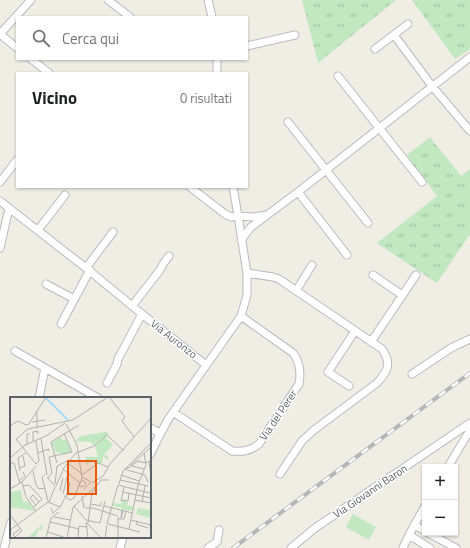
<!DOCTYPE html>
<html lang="it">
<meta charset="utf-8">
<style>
body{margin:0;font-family:"Titillium Web",sans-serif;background:#f6f6f6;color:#202124}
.controls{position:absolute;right:12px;bottom:12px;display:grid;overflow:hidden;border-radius:0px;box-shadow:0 1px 3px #0004}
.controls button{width:36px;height:36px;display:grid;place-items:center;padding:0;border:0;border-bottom:1px solid #e0e0e0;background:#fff;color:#202124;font:20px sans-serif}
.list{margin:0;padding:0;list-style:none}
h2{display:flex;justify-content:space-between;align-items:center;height:52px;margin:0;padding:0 16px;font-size:17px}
h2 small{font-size:13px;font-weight:400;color:#757577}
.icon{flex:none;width:22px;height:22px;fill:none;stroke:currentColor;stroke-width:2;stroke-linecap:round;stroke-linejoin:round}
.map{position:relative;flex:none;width:470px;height:548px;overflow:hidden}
.search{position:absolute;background:#fff;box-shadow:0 1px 3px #0004;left:16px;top:16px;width:232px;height:44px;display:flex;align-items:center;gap:10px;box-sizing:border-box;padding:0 14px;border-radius:0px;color:#757577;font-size:15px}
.panel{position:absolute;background:#fff;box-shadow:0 1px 3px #0004;left:16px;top:72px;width:232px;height:116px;border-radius:0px}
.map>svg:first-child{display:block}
.green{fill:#c1e8c0}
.park{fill:url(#park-tufts)}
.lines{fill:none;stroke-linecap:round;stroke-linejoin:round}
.minor-casing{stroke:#b7bbbf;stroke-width:9}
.minor{stroke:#fff;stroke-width:7}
.rail-casing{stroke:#b5b6b7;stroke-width:4}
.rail{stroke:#fff;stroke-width:2.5;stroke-dasharray:8;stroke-linecap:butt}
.labels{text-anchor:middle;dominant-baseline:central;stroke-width:3;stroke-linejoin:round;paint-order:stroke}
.street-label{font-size:11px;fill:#5c6166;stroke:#fff}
.inset-river{fill:none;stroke:#a5dbff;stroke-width:2}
.inset-road{fill:none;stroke:#b0b1ae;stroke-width:1}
.view{fill:#e8590c;fill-opacity:0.15;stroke:#e8590c;stroke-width:2}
.inset-edge{fill:none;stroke:#5c6166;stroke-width:2}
</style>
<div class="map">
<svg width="470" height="548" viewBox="0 0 470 548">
<defs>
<pattern id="park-tufts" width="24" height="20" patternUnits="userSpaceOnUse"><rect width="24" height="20" fill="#c1e8c0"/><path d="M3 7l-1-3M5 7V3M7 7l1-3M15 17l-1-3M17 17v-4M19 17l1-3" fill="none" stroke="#a0bfa0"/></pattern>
</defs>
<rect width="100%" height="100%" fill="#efede4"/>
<path class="green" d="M353,514L376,527L369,540L346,527Z"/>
<path class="park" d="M302,0H396L318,63Z
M412,0H470V49L455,59Z
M430,137L461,176L470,169V234L437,283L377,243L437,196L407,155Z"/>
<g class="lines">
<defs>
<path id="minor" d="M108,0L130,17
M208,0L212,17
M0,34L31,0
M0,34L17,48
M394,35L432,86L470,131
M247,46L295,35
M375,49L408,24
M31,59L49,73
M217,73V59
M338,76L422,182
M288,122L368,223
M0,182L17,160
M190,187L225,214L231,217L238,216L252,217L267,215
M298,192L347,255
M0,201L86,268L142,314L206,365
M38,230L65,195
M241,240L251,227L298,192L470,57
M0,248L9,208
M86,268L113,232
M247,273L273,277L279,279L382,349C392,364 388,371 377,383L314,430L302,441L280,474
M373,275L402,295
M46,284L74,299
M296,291L312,265
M132,306L160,270L163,264L169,256
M61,324L90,270
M371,342L416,275
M15,351L98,398
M412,374L451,348L470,339
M107,383L117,364L118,359L142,314
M349,386L328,372L355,331
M39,398L45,368
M173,412L232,451C243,452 250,451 259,444L299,384C301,373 300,362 293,353L241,316
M150,428L160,433
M150,455L158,438L169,418L241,316L247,295V273L238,216L233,187
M448,467L470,430
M414,525L425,531
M428,533L456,548
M409,535L430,548
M4,548L11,522
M120,548L123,537
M208,548L217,542L219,530
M291,548L315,528L470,423
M403,548L409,535L425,506"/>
</defs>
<use href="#minor" class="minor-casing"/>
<use href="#minor" class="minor"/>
<defs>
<path id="rail" d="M233,548L470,373"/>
</defs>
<use href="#rail" class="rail-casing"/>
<use href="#rail" class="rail"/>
</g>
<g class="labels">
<g class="street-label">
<text transform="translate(174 339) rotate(38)">Via Auronzo</text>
<text transform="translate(278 415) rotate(-56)">Via del Perer</text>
<text transform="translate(370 491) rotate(-34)">Via Giovanni Baron</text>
</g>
</g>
<g transform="translate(10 397)">
<rect width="141" height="141" fill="#efede4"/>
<path d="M11,93L13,105L18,104L25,114L0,110V95Z" fill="#c1e8c0"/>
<path d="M96,35L99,37L84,48L80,45L65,44L71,39ZM50,40L53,44L56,42L61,55L52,57L43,53L45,51L41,46ZM95,40L103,48L94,57L99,61L98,63L93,59L92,67H85L82,63L77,68L75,60H88L85,49ZM112,103L118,105L117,108L123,110V113H112V111L103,109L104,106L111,107ZM128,111L140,113L141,121L126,117ZM33,127L32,133L29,132L25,141H17Z" fill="#c1e8c0"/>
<path class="inset-river" d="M36,1L58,23"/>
<path class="inset-road" d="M99,0L115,20L112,24L124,40M22,25L35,23M0,29L8,24L16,28L19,27L36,0M27,30V15M54,36L62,55M6,42L18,32L63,23L98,0M6,42L26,67M31,42L37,78M26,44L29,64L26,67M23,45V35L28,34L27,37M17,47V37H20M28,56L39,52L38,54M0,61L15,48L36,39L55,26M139,64L141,80M0,66H4L10,87M47,66L41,45L69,28M58,66L72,77M121,68L141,50M122,69L134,72M9,71L15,69L13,59M53,72L66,56L84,49L97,38L114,54M53,72L70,86M115,73L128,64L136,66L141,63M117,73L135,78L138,85M10,74L8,61L16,56M23,74L26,88L29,92L36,91M35,77L32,80L38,104M72,78L88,66L98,70M111,78L129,84M37,80L45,89M72,80L81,85L74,92M38,81L42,76L39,60L62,55M110,83L138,89M9,84L15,79L13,75M12,85L16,100L26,114M82,86L93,79L100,67L141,21M45,87L47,69L57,64M109,87L113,74L141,46M68,88L73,90L76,86L72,83M108,88L140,96M13,89L19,88L32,102L23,111M46,89L53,73M0,92L12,85L26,69M50,94L53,81M113,95L141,101M53,97L58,76M54,99L60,103L64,101L72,81L67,48L56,27M72,99L74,111M56,100L60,86M111,103L118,104L119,96M125,103L141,106M111,104L114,90M38,105L50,110L55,101M39,105L45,90M132,105L135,89M81,107L91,109V105M26,108L20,101L23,98L29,105M64,109L76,123L90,126M94,109L123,116M41,111L43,116L50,110M75,111H83L108,119M112,113L111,121L113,114M1,119L4,123L12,134L5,140L3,137L10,132M44,120L60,123M108,120V141M108,122H114L116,114M121,123L141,128M127,124L126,127L138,131M40,125L69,132M76,125L78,141M77,126L91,141M78,126L82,96L91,83H99M90,126L95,104M97,127L108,88M98,127L130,135M119,132L128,88L136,68L134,56M0,133L38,105M38,135L56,141M68,140L69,129L77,130M36,141L41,121L49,115M57,141L63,110L86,89M95,141L97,128"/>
<path class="view" d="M58,64H86V97H58Z"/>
<rect width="141" height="141" class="inset-edge"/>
</g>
</svg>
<div class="controls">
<button>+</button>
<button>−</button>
</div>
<div class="search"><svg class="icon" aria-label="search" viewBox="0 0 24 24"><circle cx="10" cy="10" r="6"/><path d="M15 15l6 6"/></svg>Cerca qui</div>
<section class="panel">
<h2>Vicino<small>0 risultati</small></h2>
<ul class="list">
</ul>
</section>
</div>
